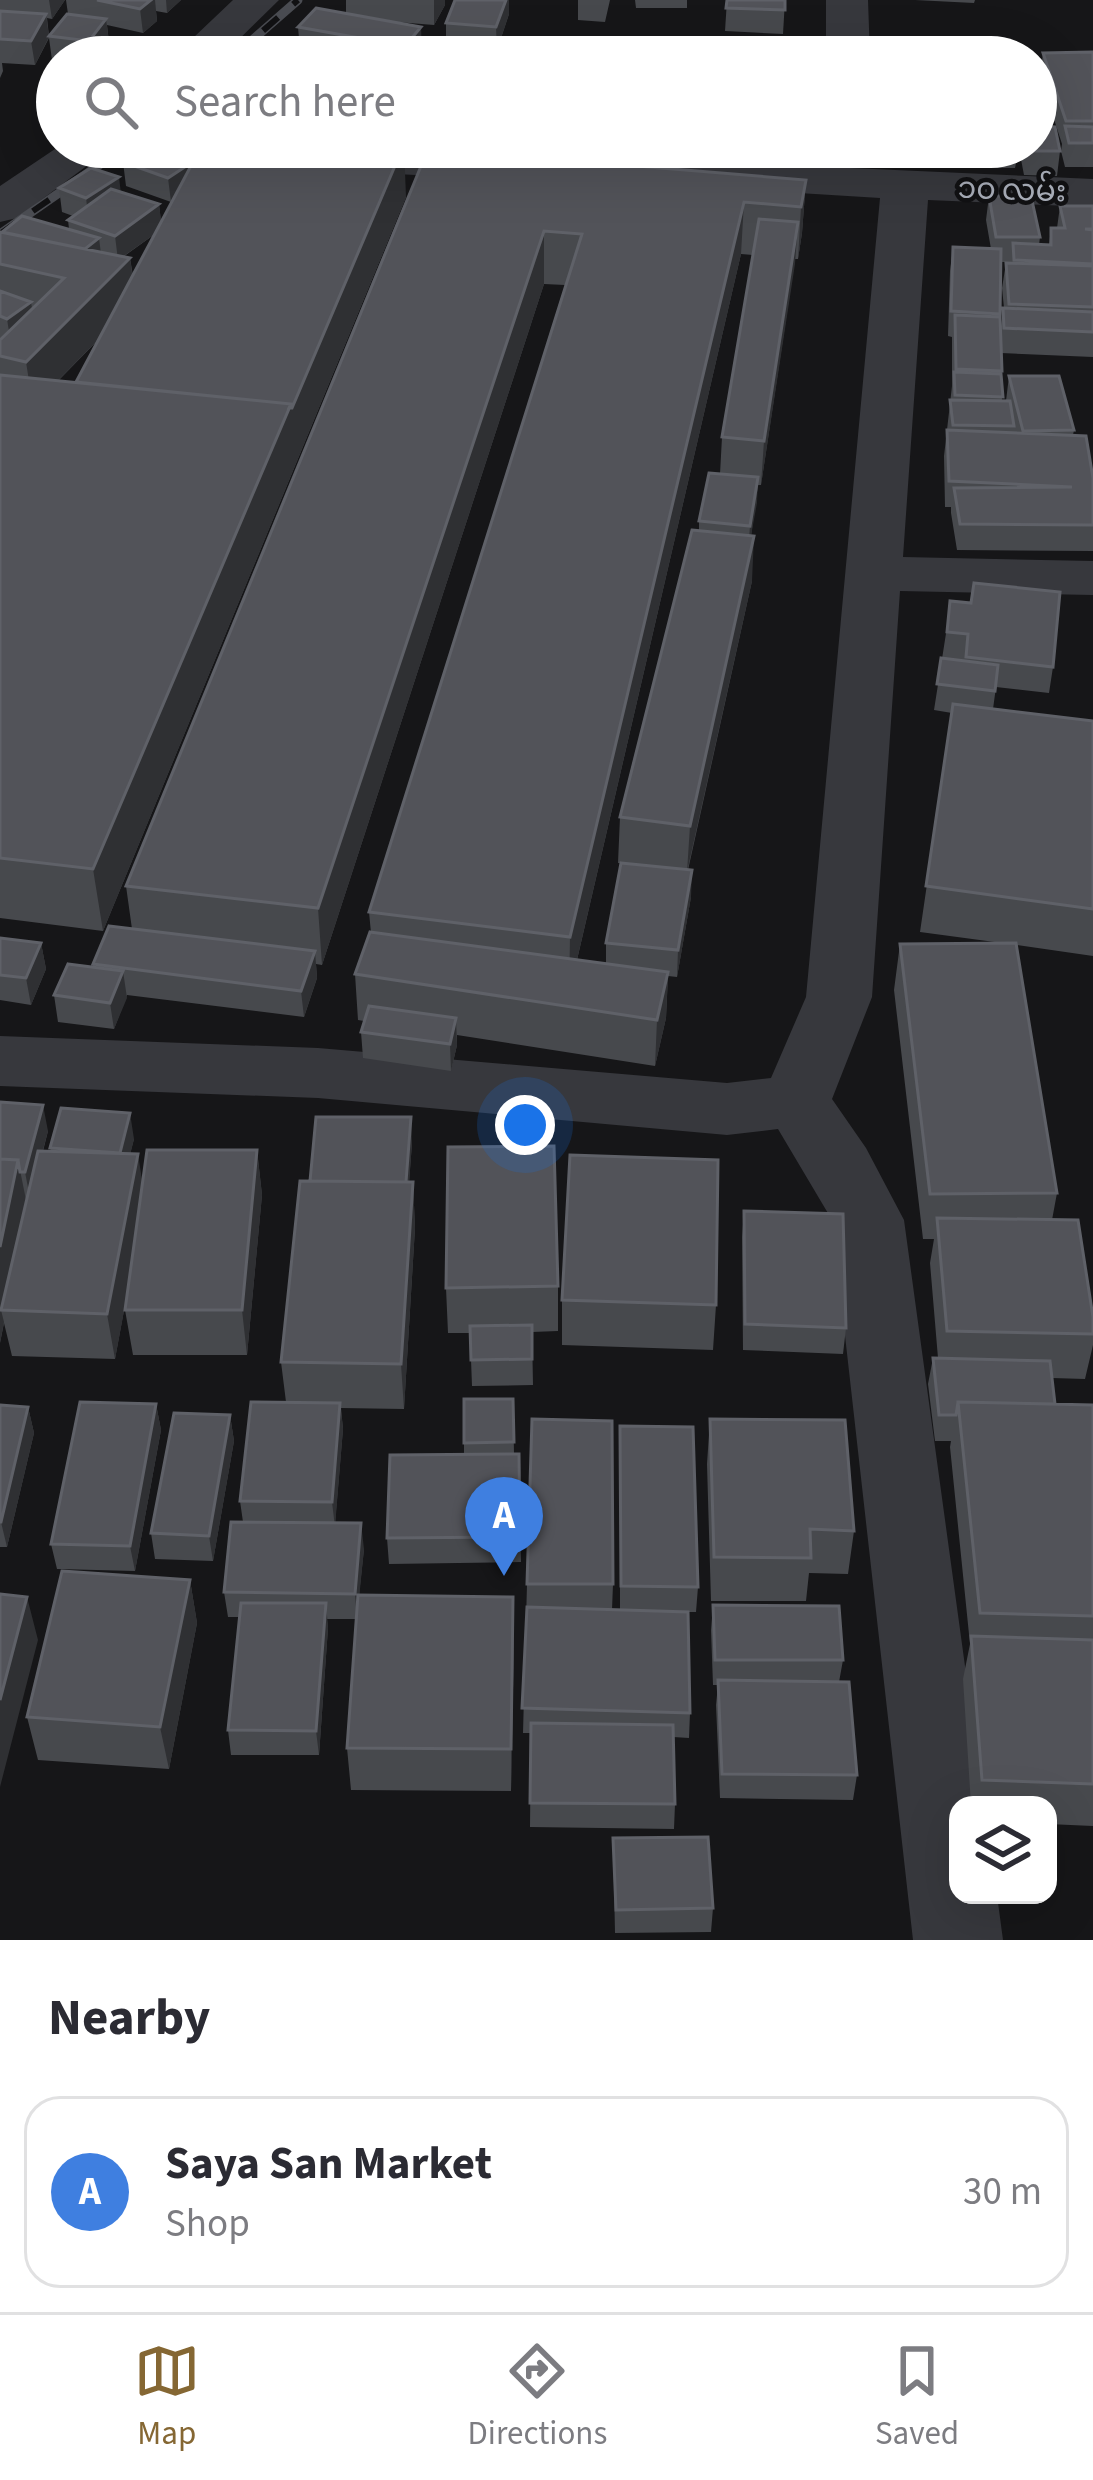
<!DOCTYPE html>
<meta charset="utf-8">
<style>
body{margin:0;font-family:"Source Sans 3","Noto Sans Myanmar",sans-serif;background:#f2f2f3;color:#2b2b33}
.controls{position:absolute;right:36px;bottom:36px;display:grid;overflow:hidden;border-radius:24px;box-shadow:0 12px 48px #0002}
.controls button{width:108px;height:108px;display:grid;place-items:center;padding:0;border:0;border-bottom:3px solid #e1e1e2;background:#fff;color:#2b2b33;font:60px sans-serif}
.you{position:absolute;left:525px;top:1125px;width:42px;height:42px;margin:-30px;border:9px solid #fff;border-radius:50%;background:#1a73e8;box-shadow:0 0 0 18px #1a73e833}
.badge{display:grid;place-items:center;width:78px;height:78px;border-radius:50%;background:#856733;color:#fff;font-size:39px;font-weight:700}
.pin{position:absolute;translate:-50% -99px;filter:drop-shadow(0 3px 6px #0008)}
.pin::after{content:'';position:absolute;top:63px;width:42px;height:36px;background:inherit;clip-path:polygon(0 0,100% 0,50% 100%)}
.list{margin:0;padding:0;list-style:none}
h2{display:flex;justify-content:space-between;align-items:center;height:156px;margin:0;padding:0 48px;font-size:51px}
h2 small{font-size:39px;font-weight:400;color:#7c7c81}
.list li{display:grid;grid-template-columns:78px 1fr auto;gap:36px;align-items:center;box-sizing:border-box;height:192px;margin:0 24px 24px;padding:0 24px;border:3px solid #e1e1e2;border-radius:36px}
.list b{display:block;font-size:45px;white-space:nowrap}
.list p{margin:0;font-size:39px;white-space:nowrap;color:#7c7c81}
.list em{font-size:39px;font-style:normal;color:#7c7c81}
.icon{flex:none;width:66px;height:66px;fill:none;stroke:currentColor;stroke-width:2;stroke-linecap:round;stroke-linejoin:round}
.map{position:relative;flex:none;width:1093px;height:1940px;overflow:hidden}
.search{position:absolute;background:#fff;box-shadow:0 12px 48px #0002;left:36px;right:36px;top:36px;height:132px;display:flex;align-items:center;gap:30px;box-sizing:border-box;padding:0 42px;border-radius:66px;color:#7c7c81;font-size:45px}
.sheet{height:372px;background:#fff}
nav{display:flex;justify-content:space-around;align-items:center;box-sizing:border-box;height:168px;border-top:3px solid #e1e1e2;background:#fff;font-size:33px;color:#7c7c81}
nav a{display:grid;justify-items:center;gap:6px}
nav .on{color:#856733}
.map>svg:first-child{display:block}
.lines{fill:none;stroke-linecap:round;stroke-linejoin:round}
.minor{fill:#37383d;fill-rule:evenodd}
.rail-casing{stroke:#4a4c52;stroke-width:9}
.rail{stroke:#111113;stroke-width:6;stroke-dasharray:20;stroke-linecap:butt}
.wall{fill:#47494d;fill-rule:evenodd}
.shaded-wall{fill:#2f3033}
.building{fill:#525359;stroke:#5f6168;stroke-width:3}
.labels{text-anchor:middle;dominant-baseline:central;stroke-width:9;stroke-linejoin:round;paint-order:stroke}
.far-street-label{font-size:30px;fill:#a8adb8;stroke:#111113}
</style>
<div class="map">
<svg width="1093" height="1940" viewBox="0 0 1093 1940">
<rect width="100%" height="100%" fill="#161618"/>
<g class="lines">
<path class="minor" d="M233,0H279L221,57H173Z
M826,0H868L870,57H826Z
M58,147H112L17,218L0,222V186Z
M262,147L514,152L530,156L537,166L530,176L514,180L356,172L269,157Z
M671,160L1093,179V207L928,200L903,557L1093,561V595L900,591L872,997L832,1099L866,1148L904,1220L984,1805H958V1895H997L1003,1940H913L832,1220L778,1129L727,1135L318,1098L0,1086V1036L318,1048L727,1083L771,1078L806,997L880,198L654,184L648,174L654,164Z"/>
<defs>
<path id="rail" d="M233,57L298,0
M0,234L125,147"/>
</defs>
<use href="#rail" class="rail-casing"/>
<use href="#rail" class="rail"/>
</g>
<path class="wall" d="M0,0H65L52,19L47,18L49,36L68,14L66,0H181L167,13L156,11L157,21L143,33L107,25L109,42L98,57H57V60H52L49,38L35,65L2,63L3,71L0,78Z
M346,0H445V5L434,25L384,21L422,50L416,57H337L300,50L298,27L346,14Z
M578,0H610L605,22L578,20Z
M635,0H687V8H636Z
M727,0H785L783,34L725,31Z
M915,0H975L974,3Z
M509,14L497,50L446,47V23Z
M1093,52V167H1065L1061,151L1062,144L1051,110L1049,127L1060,151L1057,176L1024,175L1019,149L1015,168H964L961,148L933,147H1036V67L1041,68L1043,53Z
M428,149L806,180L802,233L798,259H795L761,485H758L751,536L752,581L688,870L691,897L677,977L668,976L666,1018L655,1066L457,1035V1045L451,1071L363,1058L361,1032L364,1021L358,1020L355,974L371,933L369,912L565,285L544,284L322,965L316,964L317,978L304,1017L127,995L114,1029L58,1022L54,995L93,967V964L132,929L126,886ZM741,254L753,255L722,437L720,474L699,521V530L620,817L618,863L631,864L606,943V963L577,960Z
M196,158L406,197L103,931L0,918V232L69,229L68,220L73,216L62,212L59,188L121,192L159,204L161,222L173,201L171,202L126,186L123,162ZM155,234L133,276L130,258L123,257ZM100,338L76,382L58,381Z
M989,196L1040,237L1039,245H1049L1051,228H1057L1060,206H1093V357L1001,353V374L1002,401H1006L1009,376L1074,430L1073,435L1093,478V551L957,550L951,513V507H945L944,456L952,386V337L948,336L950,271L953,247L991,249L986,220ZM1001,262H1011L1006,263L1002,288L1004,308L1001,326Z
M947,627L1053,667L1049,693L996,687L993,709L1093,721V956L1017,945L1057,1193L1052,1220L1093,1317V1345L1085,1379L1052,1378L1055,1404L1093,1405V1826L1048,1824V1805H971L963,1679L970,1644L950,1447L951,1441H935L928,1384L933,1358H938L930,1263L934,1239H923L894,990L900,944L1002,943L920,932L952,713L934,710Z
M0,938L41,943L46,969L31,1005L0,1000Z
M0,1102L48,1131L43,1151H51L50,1148L134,1139L130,1154L142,1182L257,1150L262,1195L247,1355H133L125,1310L127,1294L115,1359L12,1356L4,1323L0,1343Z
M412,1143L409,1182H413L415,1228L404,1409L341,1408L343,1429L335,1523L364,1549L359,1595L514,1640L511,1791L351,1790L347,1748L357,1619H327L328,1628L319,1755H231L228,1730L239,1617H228L224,1592L243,1522L240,1501L286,1402L281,1362L310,1181Z
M744,1211L846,1328L843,1354L743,1350L742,1237Z
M558,1286V1331L532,1332L533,1385L472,1386L470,1333H448L446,1288Z
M562,1300L716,1305L713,1350L562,1345Z
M464,1399H513L514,1454H519L521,1562L389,1564L387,1538L464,1454Z
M156,1404L161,1430L135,1571L57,1569L51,1544Z
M0,1405L28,1407L34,1433L7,1547H0Z
M230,1415L234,1441L213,1561L155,1559L151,1533Z
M710,1419L854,1531L848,1574L809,1573L806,1601H711L707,1464Z
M620,1426L698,1587L696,1612H677L690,1713L689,1738L673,1737L675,1804L674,1829L530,1827L531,1733H523L527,1584H613L612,1610H620Z
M190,1580L197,1623L169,1769L38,1760L27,1717Z
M713,1605L843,1660L839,1682L857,1775L853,1800L720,1798L716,1705L718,1685H713L711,1630Z
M613,1838L713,1908L711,1932L615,1933Z"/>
<path class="shaded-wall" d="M49,0H65L52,19Z
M151,0H155L157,21L143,33L140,9Z
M166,0H181L167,13Z
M434,0H445V5L434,25Z
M506,0H509V14L497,50L496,27Z
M46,14L49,37L35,65L31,41Z
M106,19L109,42L98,57H91L89,41Z
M421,27L422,50L416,57H405V46Z
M404,147L406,197L103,931L93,869L291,404Z
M198,158L200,183L171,202L168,178Z
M119,177L122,202L89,222L86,198Z
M806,180L802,233L798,259L801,207Z
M744,202L741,254L569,994L570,937Z
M159,204L162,229L118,260L115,236Z
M798,222L795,264L761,485L764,441Z
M544,231V284L322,965L318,908Z
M99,238L102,262L75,257Z
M130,258L136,301L33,406L26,362Z
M31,302L35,327L11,344L7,319Z
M758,477L757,503L748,552L750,526Z
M754,536L752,581L687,872L690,826Z
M692,870L691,897L677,977L678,950Z
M41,943L46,969L31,1005L26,978Z
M315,951L317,978L304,1017L301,991Z
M123,971L127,998L114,1029L110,1003Z
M668,972L666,1018L655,1066L657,1020Z
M456,1018L457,1045L451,1071L450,1044Z
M43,1105L48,1131L30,1198L25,1172Z
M130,1113L134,1139L124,1179L120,1153Z
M411,1117L412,1143L407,1212L406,1186Z
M257,1150L262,1195L247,1355L242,1310Z
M138,1154L145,1199L115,1359L107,1314Z
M18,1160L27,1205L1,1310L4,1322L0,1343V1247Z
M413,1182L415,1228L404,1409L401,1364Z
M340,1403L343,1429L335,1527L332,1502Z
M156,1404L161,1430L135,1571L130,1546Z
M28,1407L34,1433L7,1547L1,1522Z
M230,1415L234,1441L213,1561L209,1536Z
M361,1523L364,1549L357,1619L355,1594Z
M190,1580L197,1623L169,1769L160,1727Z
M27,1597L38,1640L0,1787V1700Z
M513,1597L514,1640L511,1791V1749Z
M326,1603L328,1628L319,1755L316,1731Z"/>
<path class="building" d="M97,0H151L140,9Z
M455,0H506L496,27L446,23Z
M727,0H785V10L726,8Z
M316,8L421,27L405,46L298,27Z
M0,11L46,14L31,41L0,39Z
M67,14L106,19L89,41L49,36Z
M648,45L782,52L781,57H646Z
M1093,52V121H1066L1043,53Z
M423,53L476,57H422Z
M1036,67L1044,68L1051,108L1036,107Z
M1036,126L1055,127L1060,151H1027L1026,147H1036Z
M1065,126L1093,127V143H1069Z
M146,147H166L196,158L194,161L168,178L123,162Z
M201,147H403L292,408H289L291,404L76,382Z
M428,149L806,180L801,207L744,202L570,937L369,912L582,234L544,231L318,908L126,886Z
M91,168L119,177L86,198L59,188Z
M111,189L159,204L115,236L68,220Z
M989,196H1031L1040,237H996Z
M1060,206H1093V229H1085L1093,230V264L1014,260L1013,243L1051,245V228H1065Z
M22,216L99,238L85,249L2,232Z
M759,219L798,222L764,441L722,437Z
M0,232L130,258L26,362L0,356V340L64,278L0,264Z
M953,247L1001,249L1000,314L951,311Z
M1006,263L1093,266V307L1009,304Z
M0,291L31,302L7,319L0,316Z
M1003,308L1093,312V332L1004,328Z
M955,315L1000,317L1002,371L956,369Z
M954,372L1001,374L1003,397L955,395Z
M0,375L291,404L93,869L0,858Z
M1009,376H1059L1074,430L1023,431Z
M950,400L1010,401L1014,426L953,425Z
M947,430L1086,436L1093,478V525L960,524L954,488L1072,487L949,481Z
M709,473L758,477L750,526L699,521Z
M692,530L754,536L690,826L620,817Z
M974,583L1060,592L1053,667L966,657L968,634L947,632L950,601L971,603Z
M941,658L998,665L995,691L937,684Z
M953,704L1093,721V909L926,886Z
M621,863L692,870L678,950L606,943Z
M109,926L315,951L301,991L93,964Z
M370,932L668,972L657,1020L355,974Z
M0,938L41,943L26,978L0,975Z
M1016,943L1057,1193L930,1194L900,944Z
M68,964L123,971L110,1003L54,995Z
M369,1006L456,1018L450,1044L361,1032Z
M0,1102L43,1105L25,1172H20L18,1160L0,1159Z
M61,1108L130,1113L120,1153L50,1148Z
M316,1117H411L406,1182L310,1181Z
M554,1146L558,1286L446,1288L448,1147Z
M147,1150H257L242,1310H125Z
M38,1151L138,1154L107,1314L1,1310Z
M570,1155L718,1160L716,1305L562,1300Z
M0,1159L18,1160L0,1247Z
M300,1181L413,1182L401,1364L281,1362Z
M744,1211L843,1214L846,1328L745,1324Z
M937,1218L1078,1220L1093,1317V1334L947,1331Z
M532,1325V1359L471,1360L470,1326Z
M933,1358L1050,1361L1055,1404L958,1402L956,1415H939Z
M464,1399H513L514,1442L464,1443Z
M80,1402L156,1404L130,1546L51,1544Z
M251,1402L340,1403L332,1502L240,1501Z
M958,1402L1093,1405V1616L980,1613Z
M0,1405L28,1407L1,1522H0Z
M174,1413L230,1415L209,1536L151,1533Z
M532,1419L612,1421L613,1584H527Z
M710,1419L845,1420L854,1531L810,1529L811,1558L714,1557Z
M620,1426L693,1427L698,1587L621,1586Z
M519,1454L520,1537L387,1538L390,1455Z
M231,1522L361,1523L355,1594L224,1592Z
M62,1571L190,1580L160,1727L27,1717Z
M0,1594L27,1597L0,1700Z
M358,1595L513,1597L511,1749L347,1748Z
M241,1603H326L316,1731L228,1730Z
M713,1605L839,1606L843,1660H715Z
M527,1607L688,1612L690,1713L522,1708Z
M971,1636L1093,1640V1784L982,1780Z
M718,1680L849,1682L857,1775L722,1774Z
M531,1723L673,1725L675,1804L530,1803Z
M708,1837L713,1908L616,1910L613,1838Z"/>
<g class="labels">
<g class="far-street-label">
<text transform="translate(1012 190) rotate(2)">၁၀ လမ်း</text>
</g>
</g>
</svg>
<div class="controls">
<button><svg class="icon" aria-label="layers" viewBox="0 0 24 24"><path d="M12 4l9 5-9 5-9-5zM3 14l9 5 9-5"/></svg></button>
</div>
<div class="you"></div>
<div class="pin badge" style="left:504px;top:1576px;background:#3f7fe0">A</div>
<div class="search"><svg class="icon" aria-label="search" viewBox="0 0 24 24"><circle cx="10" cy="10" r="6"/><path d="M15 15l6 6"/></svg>Search here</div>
</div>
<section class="sheet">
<h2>Nearby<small></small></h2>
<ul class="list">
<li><span class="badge" style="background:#3f7fe0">A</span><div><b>Saya San Market</b><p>Shop</p></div><em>30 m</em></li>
</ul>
</section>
<nav>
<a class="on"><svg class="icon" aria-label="map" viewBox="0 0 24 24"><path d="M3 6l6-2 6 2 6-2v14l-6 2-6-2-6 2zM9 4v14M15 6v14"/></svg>Map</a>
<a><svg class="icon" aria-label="directions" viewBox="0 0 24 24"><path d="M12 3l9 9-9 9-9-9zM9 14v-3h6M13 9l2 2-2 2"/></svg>Directions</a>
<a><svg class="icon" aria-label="saved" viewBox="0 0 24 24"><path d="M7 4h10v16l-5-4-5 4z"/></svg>Saved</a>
</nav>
